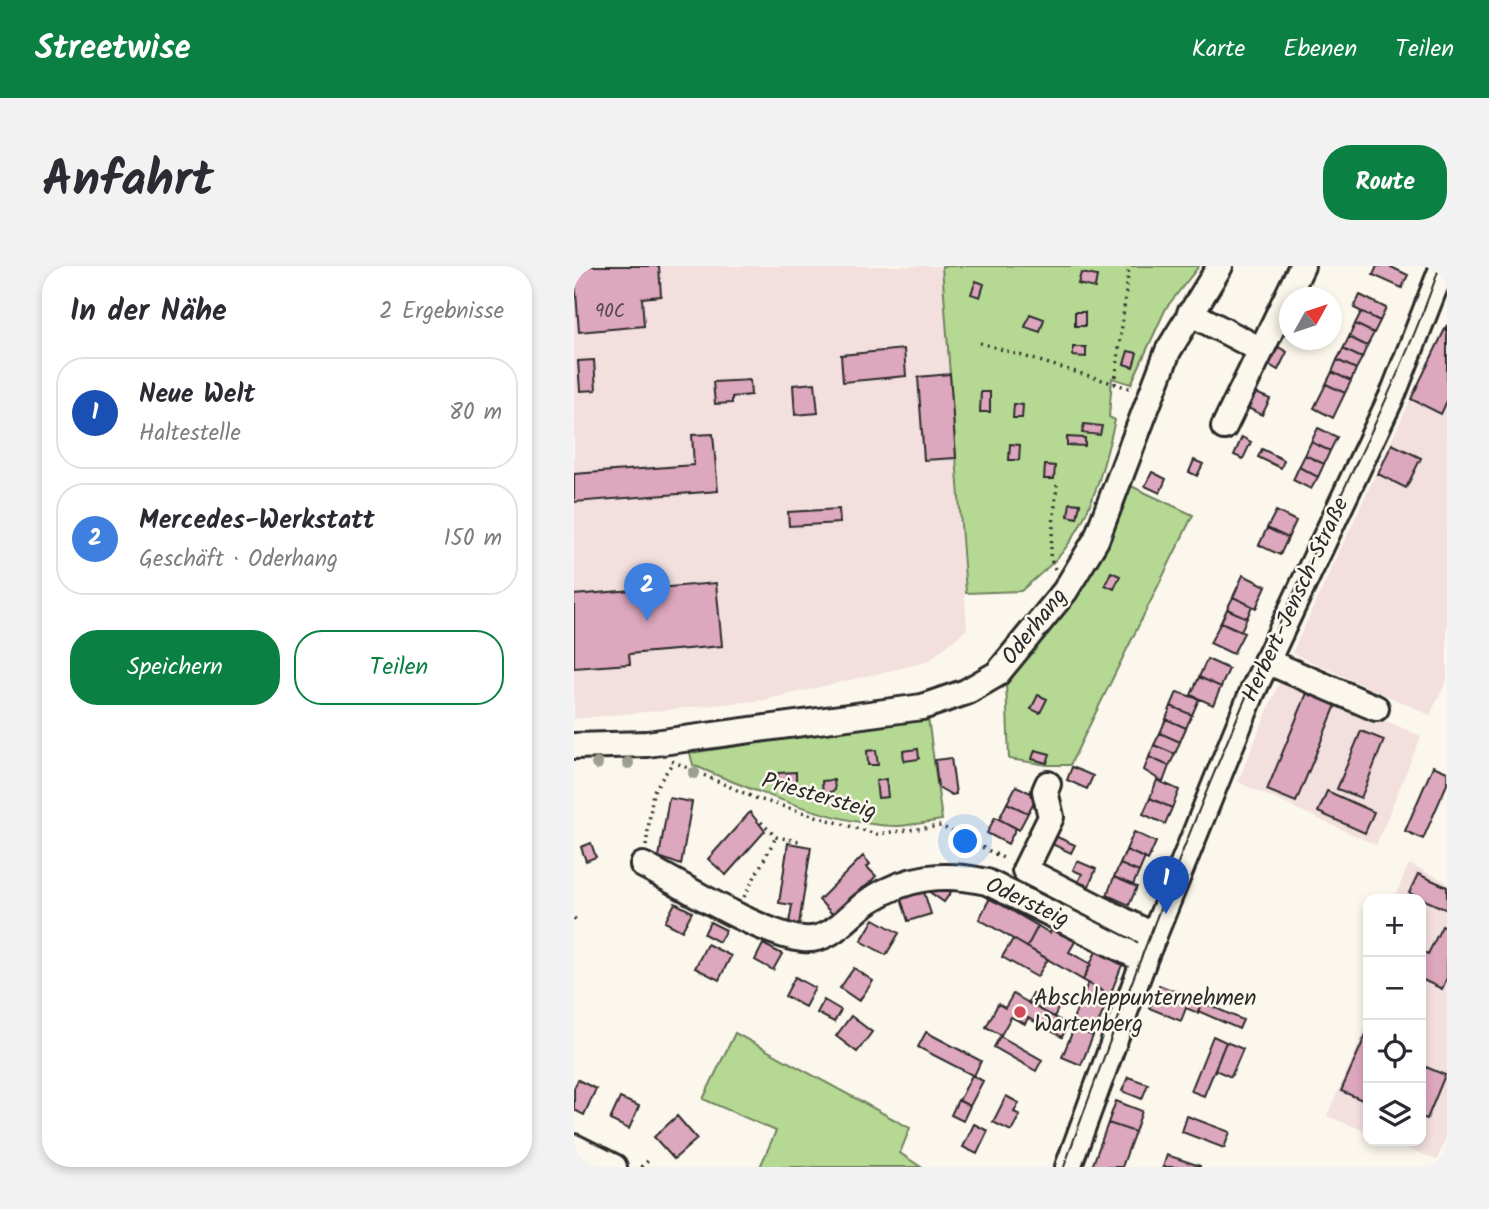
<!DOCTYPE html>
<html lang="de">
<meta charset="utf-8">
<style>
body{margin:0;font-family:Kalam,sans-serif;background:#f2f2f3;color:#2b2b33}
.controls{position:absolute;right:21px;bottom:21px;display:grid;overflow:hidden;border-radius:14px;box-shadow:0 4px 10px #0003}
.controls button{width:63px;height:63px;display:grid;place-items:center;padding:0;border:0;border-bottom:2px solid #e1e1e2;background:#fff;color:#2b2b33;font:35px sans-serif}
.compass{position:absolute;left:705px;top:21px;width:63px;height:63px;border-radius:50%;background:#fff;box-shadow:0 4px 10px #0003;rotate:50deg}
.you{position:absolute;left:392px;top:576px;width:24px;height:24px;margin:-18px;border:5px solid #fff;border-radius:50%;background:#1a73e8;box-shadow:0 0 0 10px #1a73e833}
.badge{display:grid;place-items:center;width:46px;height:46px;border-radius:50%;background:#0b8043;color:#fff;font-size:23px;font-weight:700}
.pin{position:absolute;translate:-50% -58px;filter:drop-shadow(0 2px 4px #0008)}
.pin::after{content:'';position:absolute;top:37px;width:24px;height:21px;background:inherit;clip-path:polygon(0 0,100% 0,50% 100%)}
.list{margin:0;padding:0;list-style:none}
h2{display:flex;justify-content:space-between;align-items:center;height:91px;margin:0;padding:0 28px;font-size:30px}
h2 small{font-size:23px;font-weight:400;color:#7c7c81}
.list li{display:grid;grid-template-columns:46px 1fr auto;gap:21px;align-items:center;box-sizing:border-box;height:112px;margin:0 14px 14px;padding:0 14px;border:2px solid #e1e1e2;border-radius:28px}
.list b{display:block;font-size:26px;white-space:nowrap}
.list p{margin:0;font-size:23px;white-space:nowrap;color:#7c7c81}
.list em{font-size:23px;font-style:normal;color:#7c7c81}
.actions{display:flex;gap:14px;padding:21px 28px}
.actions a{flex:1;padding:16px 0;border:2px solid #0b8043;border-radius:28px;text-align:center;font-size:24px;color:#0b8043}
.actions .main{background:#0b8043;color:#fff}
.icon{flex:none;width:38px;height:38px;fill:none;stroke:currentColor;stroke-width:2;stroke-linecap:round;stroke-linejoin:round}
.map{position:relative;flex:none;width:873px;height:901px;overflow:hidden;border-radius:28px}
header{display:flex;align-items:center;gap:42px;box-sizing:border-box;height:98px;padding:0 35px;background:#0b8043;color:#fff}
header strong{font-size:33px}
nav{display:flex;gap:38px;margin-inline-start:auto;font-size:24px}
.intro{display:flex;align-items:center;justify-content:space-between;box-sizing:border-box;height:168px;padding:0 42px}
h1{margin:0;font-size:49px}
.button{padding:18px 32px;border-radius:28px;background:#0b8043;color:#fff;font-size:24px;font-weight:700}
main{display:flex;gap:42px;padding:0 42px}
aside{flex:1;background:#fff;border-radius:28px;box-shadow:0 4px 10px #0003}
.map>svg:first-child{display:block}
.built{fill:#f2dfde}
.green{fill:#b5d993;stroke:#70825f;stroke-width:2}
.building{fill:#dda7bd;stroke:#2b2b2b;stroke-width:2}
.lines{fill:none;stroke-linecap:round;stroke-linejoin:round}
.minor-casing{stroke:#2b2b2b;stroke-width:30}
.path{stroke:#2b2b2b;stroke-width:3.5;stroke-dasharray:2 5;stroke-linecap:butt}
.minor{stroke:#fbf7ec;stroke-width:24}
.tram{stroke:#2b2b2b;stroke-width:2}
.tree{fill:#9c9e90}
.poi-dot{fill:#d1495b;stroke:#fbf7ec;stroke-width:2.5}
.labels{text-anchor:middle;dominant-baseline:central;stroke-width:5;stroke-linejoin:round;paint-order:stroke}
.number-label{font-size:19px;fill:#584a50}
.street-label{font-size:23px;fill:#2b2b2b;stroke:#fbf7ec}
.poi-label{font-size:23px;fill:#2b2b2b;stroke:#fbf7ec;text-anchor:start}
</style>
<header>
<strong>Streetwise</strong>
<nav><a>Karte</a><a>Ebenen</a><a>Teilen</a></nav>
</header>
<div class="intro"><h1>Anfahrt</h1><a class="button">Route</a></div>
<main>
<aside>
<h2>In der Nähe<small>2 Ergebnisse</small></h2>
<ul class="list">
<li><span class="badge" style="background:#1a4fb4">1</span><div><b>Neue Welt</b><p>Haltestelle</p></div><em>80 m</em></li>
<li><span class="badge" style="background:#3f7fe0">2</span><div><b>Mercedes-Werkstatt</b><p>Geschäft · Oderhang</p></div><em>150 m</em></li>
</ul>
<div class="actions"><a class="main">Speichern</a><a>Teilen</a></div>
</aside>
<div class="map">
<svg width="873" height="901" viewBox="0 0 873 901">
<rect width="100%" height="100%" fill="#fbf7ec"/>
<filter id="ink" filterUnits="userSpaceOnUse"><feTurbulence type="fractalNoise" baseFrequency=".0143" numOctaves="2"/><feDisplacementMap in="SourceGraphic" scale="14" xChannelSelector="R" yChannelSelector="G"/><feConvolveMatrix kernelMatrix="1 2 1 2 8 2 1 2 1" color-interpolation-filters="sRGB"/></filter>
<g filter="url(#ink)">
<path class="built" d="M0,0H368L393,363L353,396L190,434L0,453Z
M873,56V413L856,449L718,387Z
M705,417L729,427L732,421L847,470L802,579L664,516Z
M835,598L873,616V869L863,894L815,875H847V633H820Z
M794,757V866L753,850Z"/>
<path class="green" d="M368,0H625L592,42L557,118L538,112L535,151L541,154C530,199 519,247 490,284C479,299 461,312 447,325L392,327Z
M557,220L619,249L496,499H474L435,493L432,417L510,316L535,277Z
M354,452L368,554C354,556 339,559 325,560C268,561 172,522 119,499L116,487Z
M161,767L336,862L326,887L347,901H186L202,865L129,833Z"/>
<path class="building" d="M0,0H85L87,30L68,32L70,60L5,66Z
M803,0H815L834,9L828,22L799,9Z
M507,7L523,10L521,22L504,18Z
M402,15L410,18L406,31L397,28Z
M786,29L812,42L806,55L780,42Z
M501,46H511V60H501Z
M787,46L806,55L800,67L781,58Z
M456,48L470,53L466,66L451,61Z
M781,58L800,67L793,80L775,71Z
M873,59V135L867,148L837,133Z
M775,71L793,80L788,92L769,83Z
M701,79L713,86L704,104L692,97Z
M499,81H512V91L499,90Z
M330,83L332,110L269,116L267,89Z
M769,83L788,92L782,103L763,94Z
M554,85L563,87L559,101L550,98Z
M20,94L22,124L6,125L4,95Z
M763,94L782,103L777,115L758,106Z
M758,106L777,115L771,127L752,118Z
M376,108L382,192L350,194L344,111Z
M176,114L177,129L158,131V137L141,138L139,116Z
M241,117L244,147L221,149L219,119Z
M752,118L771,127L759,152L740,142Z
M407,126H416V146H406Z
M682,127L696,133L688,149L674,142Z
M440,138L449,139L448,152H439Z
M510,158L528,160L526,169L508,167Z
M744,162L763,171L756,185L737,176Z
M139,168L144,225L0,236V208L120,199L118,169Z
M493,171L511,172V180L493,179Z
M668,171L677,176L669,193L660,189Z
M737,176L756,185L750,198L731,189Z
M436,178L446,179L445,194H435Z
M818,178L847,192L832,222L804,208Z
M688,183L710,194L707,202L684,191Z
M731,189L750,198L744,211L725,201Z
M620,194L629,198L623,210L615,206Z
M471,199L481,200L480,213H470Z
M725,201L744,211L737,223L719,214Z
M578,206L592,213L586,227L571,220Z
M496,237L506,238L503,252L494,250Z
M265,243L266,257L215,260L214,246Z
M702,245L722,255L714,272L693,262Z
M693,262L714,272L706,289L685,279Z
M537,306L546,310L540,323L531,319Z
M669,309L692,320L682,342L659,331Z
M142,317L148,380L55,388L56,398L0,402V329Z
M659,331L678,340L673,352L653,343Z
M653,343L673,352L667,365L647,356Z
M647,356L670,367L659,388L636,377Z
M633,393L655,403L647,421L625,411Z
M625,411L647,421L639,439L617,429Z
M603,426L625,433L618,449L597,440Z
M733,427L762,439L722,536L693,524Z
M464,429L473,433L466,447L457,443Z
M597,440L618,449L612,462L592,453Z
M592,453L612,462L606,476L586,467Z
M787,465L810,474L787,532L763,523Z
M586,467L606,476L601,488L580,479Z
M580,479L601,488L595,500L575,491Z
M344,483L345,493L330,495L329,485Z
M302,484L304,499H294L293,485Z
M461,484L476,488L473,497L458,493Z
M575,491L595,500L589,516L570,504Z
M377,492L382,528L378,529L364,521L361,494Z
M859,500L873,506V518L849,573L831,565Z
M498,501L519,510L513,523L493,514Z
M222,506V516L204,517V507Z
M312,513L314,531L304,532L302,515Z
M260,514L261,524L249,529L248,515Z
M583,514L605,524L598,542L576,532Z
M442,520L463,530L454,547L433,537Z
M753,525L800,546L791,567L744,546Z
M95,532L118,536L107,599L85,591Z
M576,532L598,542L591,558L569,548Z
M433,537L454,547L445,564L425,553Z
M176,546L191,565L152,609L134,593Z
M421,551L442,562L434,578L413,567Z
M560,566L582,576L574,594L552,584Z
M481,570L501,579L497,587L478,578Z
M17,577L22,591L12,595L7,581Z
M214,577L237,581L225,659L215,657L218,639L205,637Z
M552,584L571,592L565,606L546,598Z
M289,590L296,598L293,601L302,610L262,652L245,634Z
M503,595L522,603L515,620L504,616L508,608L499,604Z
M546,598L565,606L559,619L540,611Z
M844,608L873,621V644L835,627Z
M540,611L563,621L555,639L533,629Z
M364,618L381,620L370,636L357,627Z
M350,626L357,648L334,655L327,633Z
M416,632L464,660L453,681L405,653Z
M101,637L118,646L108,665L91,656Z
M300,653L325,667L312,689L287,675Z
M136,656L152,664L145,676L130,668Z
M464,660L476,667L479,661L502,674L495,686L517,698L509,714L453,681Z
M868,660L873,662V712L868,723L847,713V685L854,688Z
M439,673L474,693L463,711L428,691Z
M133,678L157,690L145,714L121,702Z
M189,678L208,688L199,704L181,694Z
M523,683L550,694L536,729L509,714Z
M280,702L299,715L285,735L266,722Z
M221,711L241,722L231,741L211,730Z
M514,717L536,729L519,770L496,760Z
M585,719L628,736L624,747L612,742L607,755L575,742Z
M459,727L485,741L480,751L454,737Z
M439,728L494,759L488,771L454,752L451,758L437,751L427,769L412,761L424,738L431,742Z
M250,734L267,744L260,756L243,747Z
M628,736L669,754L665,763L624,745Z
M277,750L298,766L283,786L262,770Z
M500,762L519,770L507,799L488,791Z
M794,764V833L793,836L767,825Z
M352,766L407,795L400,810L344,781Z
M426,770L468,794L462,805L420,781Z
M639,770L652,776L630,830L617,825Z
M652,776L669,783L657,811L641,804Z
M852,801L871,809L853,853L847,851V813Z
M398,809L409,815L396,840L385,835Z
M554,811L574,818L568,833L548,825Z
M4,814L22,823L10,849L0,844V822Z
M432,830L445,837L440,846L446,849L437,865L419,856Z
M46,832L65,840L55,863L36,854Z
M384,834L396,840L389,855L377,849Z
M542,835L568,845L561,866L534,857Z
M103,850L123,873L100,893L80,871Z
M613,850L656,866L650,882L608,866Z
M534,857L561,866L559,871L548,901H518Z
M400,858L414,865L403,888L389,881Z
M593,889L626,900V901H589Z"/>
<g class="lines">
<defs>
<path id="minor" d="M616,47L687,84
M650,161L728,0
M692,395L802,442
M0,480L73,478L348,441L392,426L423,408L491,325L522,274L594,85L646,0
M474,518L471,525L477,551L451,604L580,670
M69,599C108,619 188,669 229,673C258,676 275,648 296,634C334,610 370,606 413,616L570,694
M0,881L40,901
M494,901L570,694L678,427L819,128L869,0"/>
</defs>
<use href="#minor" class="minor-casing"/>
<path class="path" d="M406,77L558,123
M541,118L555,0
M481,303L476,291L483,219
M98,495L181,532L302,568L367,560L433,594
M187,556L202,571L225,575
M72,580L79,526L99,496
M170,631L202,571
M0,652L4,656
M67,901L75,894"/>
<use href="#minor" class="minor"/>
<path class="tram" d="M490,901C546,745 604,590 669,438C732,291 813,151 866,0"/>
</g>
<g class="tree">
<circle cx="54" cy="497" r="6"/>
<circle cx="23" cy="498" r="6"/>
<circle cx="120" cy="507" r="6"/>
</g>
</g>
<circle class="poi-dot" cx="446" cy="746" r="7"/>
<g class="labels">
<g class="number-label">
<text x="36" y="46">90C</text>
</g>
<g class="street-label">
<text transform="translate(722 334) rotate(-65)">Herbert-Jensch-Straße</text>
<text transform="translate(461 361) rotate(-52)">Oderhang</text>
<text transform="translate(245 531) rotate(16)">Priestersteig</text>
<text transform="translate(453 637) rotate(25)">Odersteig</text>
</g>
<g class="poi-label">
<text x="460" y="733">Abschleppunternehmen<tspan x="460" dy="26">Wartenberg</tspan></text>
</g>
</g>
</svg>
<div class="controls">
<button>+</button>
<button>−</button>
<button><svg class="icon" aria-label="locate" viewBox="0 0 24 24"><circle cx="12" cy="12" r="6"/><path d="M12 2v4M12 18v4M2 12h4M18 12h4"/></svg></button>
<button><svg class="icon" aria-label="layers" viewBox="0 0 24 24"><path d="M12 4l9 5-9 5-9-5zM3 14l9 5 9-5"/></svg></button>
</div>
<svg class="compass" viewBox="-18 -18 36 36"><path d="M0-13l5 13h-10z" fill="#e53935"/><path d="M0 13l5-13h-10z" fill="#7c7c81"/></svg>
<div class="you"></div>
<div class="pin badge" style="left:592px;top:648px;background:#1a4fb4">1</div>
<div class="pin badge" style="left:73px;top:355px;background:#3f7fe0">2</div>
</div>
</main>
